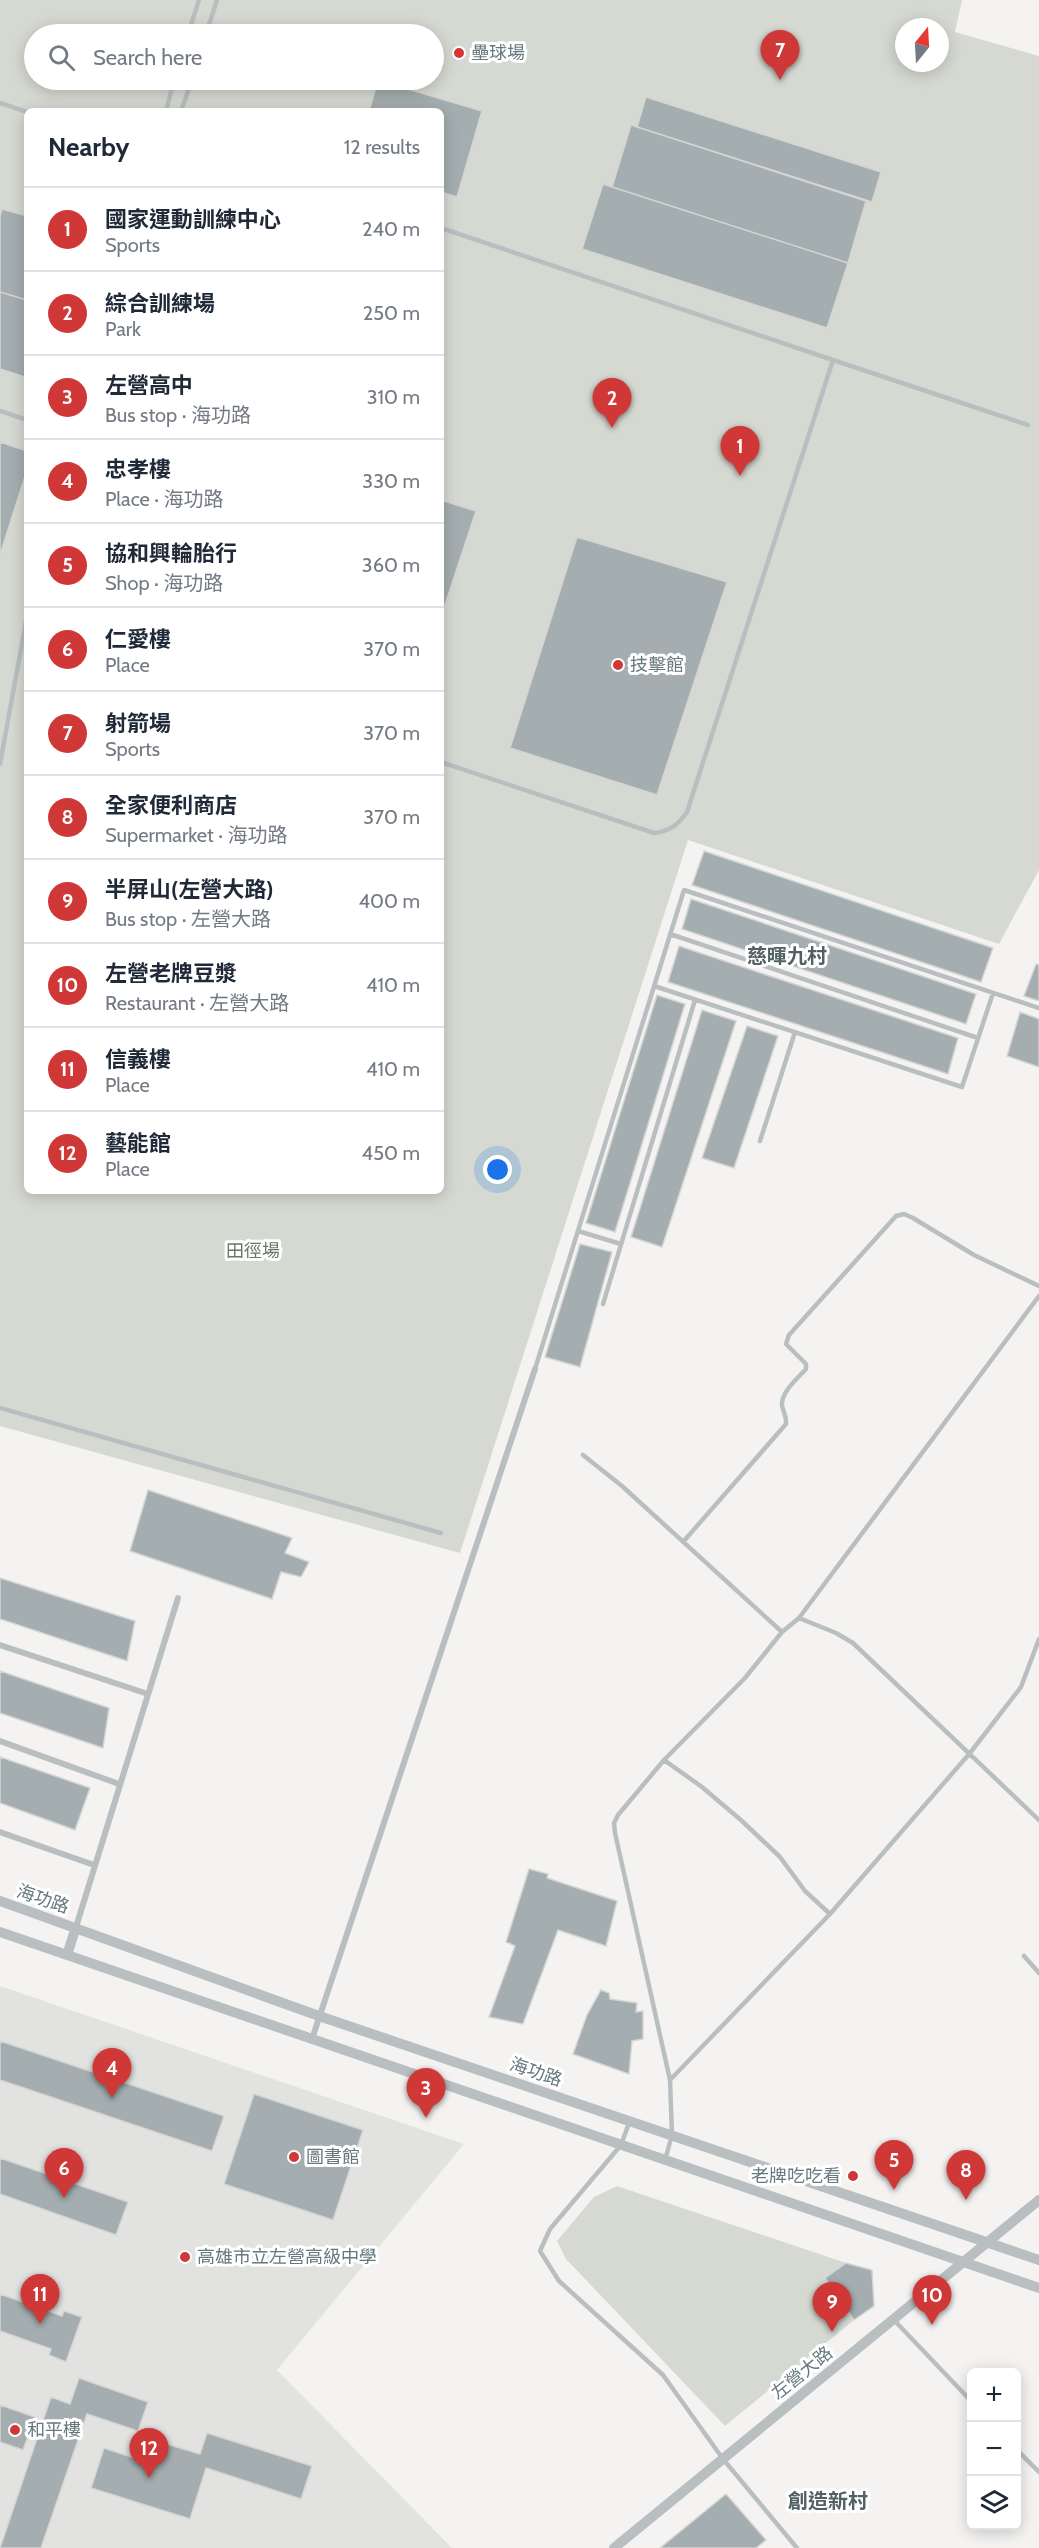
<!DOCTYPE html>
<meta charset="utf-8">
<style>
body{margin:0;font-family:Cabin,"Noto Sans TC",sans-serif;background:#f2f2f3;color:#1f2937}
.controls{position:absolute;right:18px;bottom:18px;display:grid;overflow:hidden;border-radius:9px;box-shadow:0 3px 15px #0003}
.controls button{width:54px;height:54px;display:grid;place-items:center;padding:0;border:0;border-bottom:2px solid #e0e1e3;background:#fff;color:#1f2937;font:30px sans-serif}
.compass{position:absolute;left:895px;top:18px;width:54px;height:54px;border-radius:50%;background:#fff;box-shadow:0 3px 15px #0003;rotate:18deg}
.you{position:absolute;left:498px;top:1170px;width:21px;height:21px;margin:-15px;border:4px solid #fff;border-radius:50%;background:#1a73e8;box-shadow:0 0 0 9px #1a73e833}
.badge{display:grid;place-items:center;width:39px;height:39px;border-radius:50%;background:#cf3836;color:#fff;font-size:20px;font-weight:700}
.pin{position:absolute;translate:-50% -50px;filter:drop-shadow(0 2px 3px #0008)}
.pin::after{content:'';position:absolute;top:32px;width:21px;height:18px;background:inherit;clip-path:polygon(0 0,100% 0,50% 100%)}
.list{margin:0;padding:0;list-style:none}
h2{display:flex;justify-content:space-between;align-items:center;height:78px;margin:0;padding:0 24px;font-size:26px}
h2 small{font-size:20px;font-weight:400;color:#747a83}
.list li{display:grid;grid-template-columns:39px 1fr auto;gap:18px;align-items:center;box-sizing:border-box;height:84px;padding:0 24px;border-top:2px solid #e0e1e3}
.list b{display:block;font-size:22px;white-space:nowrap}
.list p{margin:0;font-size:20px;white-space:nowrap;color:#747a83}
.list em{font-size:20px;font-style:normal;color:#747a83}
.icon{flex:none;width:33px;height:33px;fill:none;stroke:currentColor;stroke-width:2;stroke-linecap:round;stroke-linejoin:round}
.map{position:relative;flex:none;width:1039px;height:2548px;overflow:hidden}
.search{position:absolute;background:#fff;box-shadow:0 3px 15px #0003;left:24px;top:24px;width:420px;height:66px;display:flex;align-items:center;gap:15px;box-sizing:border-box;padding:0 21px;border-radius:33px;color:#747a83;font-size:22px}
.panel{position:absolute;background:#fff;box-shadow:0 3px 15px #0003;left:24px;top:108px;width:420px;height:1086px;border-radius:9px}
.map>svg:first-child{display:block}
.built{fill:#e2e3e1}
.green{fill:#d5d9d1;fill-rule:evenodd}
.building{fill:#a4adaf;stroke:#d5d5d4;stroke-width:1.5}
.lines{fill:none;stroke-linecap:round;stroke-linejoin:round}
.service{stroke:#b9bfc1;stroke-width:4.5}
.minor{stroke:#b9bfc1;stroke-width:6}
.tertiary{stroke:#b9bfc1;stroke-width:10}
.poi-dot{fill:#cf3836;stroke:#fff;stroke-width:2}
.labels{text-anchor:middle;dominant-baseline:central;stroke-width:6;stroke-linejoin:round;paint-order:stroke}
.poi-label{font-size:18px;fill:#66797f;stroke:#fff;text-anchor:start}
.park-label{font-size:18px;fill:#6c7765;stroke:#fff}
.street-label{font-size:18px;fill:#66797f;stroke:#fff}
.neighbourhood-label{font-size:20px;font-weight:bold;fill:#536165;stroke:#fff}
</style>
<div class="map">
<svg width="1039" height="2548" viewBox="0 0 1039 2548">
<rect width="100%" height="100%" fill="#f4f3f1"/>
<path class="built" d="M0,1986L464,2144L277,2370L452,2548H0Z"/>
<path class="green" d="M0,0H962L955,32L1039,56V870L999,944L688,840L460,1553L0,1426ZM904,27H940V63H904ZM34,34H434V80H34ZM27,111H441V1191H27Z
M617,2186L846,2263L825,2278L854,2320L725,2426L566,2259L557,2241L594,2197Z"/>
<path class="building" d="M378,80L482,111L457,197L441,192V111H369Z
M646,97L881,172L872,202L637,127Z
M631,125L866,201L848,263L612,187Z
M603,184L848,263L827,328L582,249Z
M2,209L27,216V300L0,292V216Z
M0,292L27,300L25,377L0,369Z
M0,442L27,451V470L0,555Z
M441,500L476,511L441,617Z
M577,537L727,582L657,795L510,748Z
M704,851L993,948L981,982L692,885Z
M691,899L976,994L966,1024L682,929Z
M679,946L958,1038L948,1074L668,982Z
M1036,964L1039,965V1001L1024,996Z
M657,995L685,1004L615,1232L586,1223Z
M702,1010L736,1021L662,1247L631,1237Z
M1020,1012L1039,1019V1067L1007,1056Z
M747,1026L778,1036L734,1168L702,1158Z
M580,1244L612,1252L580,1367L545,1357Z
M148,1490L292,1538L285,1553L309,1562L301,1577L281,1572L272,1599L130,1551Z
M0,1578L135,1621L127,1661L0,1619Z
M0,1671L109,1708L103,1748L0,1713Z
M0,1757L90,1788L75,1830L0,1803Z
M529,1869L548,1874L547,1878L617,1901L606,1946L558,1930L523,2024L489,2017L515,1946L506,1942Z
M601,1990L609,1993L610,1999L637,2003L636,2012L643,2011V2039L632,2041L629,2074L573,2054L587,2015Z
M0,2041L224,2116L212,2151L0,2080Z
M254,2094L363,2130L333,2220L224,2184Z
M0,2158L128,2202L116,2235L0,2194Z
M846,2263L872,2270L874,2306L854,2320L825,2278Z
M0,2294L62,2316L64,2311L82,2317L66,2362L49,2355L51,2349L0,2331Z
M79,2378L148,2402L138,2431L87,2414L41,2548H0L51,2397L70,2404Z
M0,2405L35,2417L23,2450L0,2442Z
M207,2433L312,2466L301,2499L206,2468L190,2519L91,2488L104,2448L137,2459L144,2437L200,2454Z
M726,2494L766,2540L756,2548H660Z"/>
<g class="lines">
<path class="service" d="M188,34L199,0
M206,34L217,0
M0,103L27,112
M166,111L174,80
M181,111L192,80
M441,228L833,360L687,812C678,825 670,831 654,833L441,762
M833,360L1028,425
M0,411L27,420
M0,764L27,616
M670,934L978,1038
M654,986L962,1087L993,993
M760,1141L795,1032
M578,1231L621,1244
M603,1304L695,1000
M535,1369L684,890L1039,1008
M0,1408L441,1533
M583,1455L622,1486L782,1632
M683,1542L786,1424C787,1417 783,1412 782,1405C781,1392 798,1378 806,1369V1364L786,1344L789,1335L896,1216L904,1214L913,1218L974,1255L1039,1286
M799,1618L836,1633L853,1643L1039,1820
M664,1760L702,1787L742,1821L780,1857L805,1891L830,1914
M1024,1956L1039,1973
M670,2080L830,1914L970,1753L1021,1687L1039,1639
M629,2123L621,2145L550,2229L540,2251L559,2281L663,2375L723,2459L797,2548
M665,2160L672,2135L670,2080L615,1833L614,1823L618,1815L664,1760L745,1678L782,1632L799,1618L1039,1296
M894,2320L972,2402
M1016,2449L1039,2472"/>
<path class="minor" d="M0,1645L148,1694
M0,1741L119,1784
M0,1832L94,1865
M76,1927L178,1598
M312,2039L535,1369"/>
<path class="tertiary" d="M0,1901L319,2016L1039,2260
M0,1932L1039,2288
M67,1955L76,1927
M614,2548L1039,2200"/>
</g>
<g class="poi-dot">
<circle cx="459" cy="53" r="6"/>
<circle cx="618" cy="665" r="6"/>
<circle cx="294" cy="2157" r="6"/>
<circle cx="853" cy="2176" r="6"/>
<circle cx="185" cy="2257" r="6"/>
<circle cx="15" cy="2430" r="6"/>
</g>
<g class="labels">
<g class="poi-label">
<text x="471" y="53">壘球場</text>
<text x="630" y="665">技擊館</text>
<text x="306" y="2157">圖書館</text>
<text x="841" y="2176" text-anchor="end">老牌吃吃看</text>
<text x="197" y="2257">高雄市立左營高級中學</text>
<text x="27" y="2430">和平樓</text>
</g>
<g class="park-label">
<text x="253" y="1251">田徑場</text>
</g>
<g class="street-label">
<text transform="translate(43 1899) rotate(19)">海功路</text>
<text transform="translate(536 2072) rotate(19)">海功路</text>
<text transform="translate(802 2373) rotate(-39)">左營大路</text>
</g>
<g class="neighbourhood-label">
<text x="787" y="956">慈暉九村</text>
<text x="828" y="2501">創造新村</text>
</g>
</g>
</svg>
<div class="controls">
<button>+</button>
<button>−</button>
<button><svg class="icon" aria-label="layers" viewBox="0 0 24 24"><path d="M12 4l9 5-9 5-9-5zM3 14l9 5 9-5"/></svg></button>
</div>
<svg class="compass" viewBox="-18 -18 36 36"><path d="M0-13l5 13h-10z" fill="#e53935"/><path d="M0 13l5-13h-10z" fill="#747a83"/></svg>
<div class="you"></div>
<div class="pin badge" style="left:740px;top:476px">1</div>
<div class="pin badge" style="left:612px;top:428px">2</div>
<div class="pin badge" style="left:426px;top:2118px">3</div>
<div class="pin badge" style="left:112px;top:2098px">4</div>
<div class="pin badge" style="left:894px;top:2190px">5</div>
<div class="pin badge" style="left:64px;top:2198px">6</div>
<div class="pin badge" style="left:780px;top:80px">7</div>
<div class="pin badge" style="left:966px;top:2200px">8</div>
<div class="pin badge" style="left:832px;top:2332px">9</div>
<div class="pin badge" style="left:932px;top:2325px">10</div>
<div class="pin badge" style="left:40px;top:2324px">11</div>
<div class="pin badge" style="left:149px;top:2478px">12</div>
<div class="search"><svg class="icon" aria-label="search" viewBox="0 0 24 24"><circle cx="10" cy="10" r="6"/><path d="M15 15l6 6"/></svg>Search here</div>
<section class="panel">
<h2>Nearby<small>12 results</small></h2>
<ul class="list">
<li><span class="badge">1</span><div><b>國家運動訓練中心</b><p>Sports</p></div><em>240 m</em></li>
<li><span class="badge">2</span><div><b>綜合訓練場</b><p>Park</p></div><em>250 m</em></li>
<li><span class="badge">3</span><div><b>左營高中</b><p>Bus stop · 海功路</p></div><em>310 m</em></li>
<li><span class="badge">4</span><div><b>忠孝樓</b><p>Place · 海功路</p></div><em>330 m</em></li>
<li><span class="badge">5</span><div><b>協和興輪胎行</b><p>Shop · 海功路</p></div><em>360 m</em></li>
<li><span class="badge">6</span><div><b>仁愛樓</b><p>Place</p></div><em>370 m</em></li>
<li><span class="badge">7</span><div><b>射箭場</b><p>Sports</p></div><em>370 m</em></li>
<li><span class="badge">8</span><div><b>全家便利商店</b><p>Supermarket · 海功路</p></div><em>370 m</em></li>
<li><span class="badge">9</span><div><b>半屏山(左營大路)</b><p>Bus stop · 左營大路</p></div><em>400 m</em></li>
<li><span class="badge">10</span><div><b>左營老牌豆漿</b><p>Restaurant · 左營大路</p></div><em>410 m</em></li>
<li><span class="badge">11</span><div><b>信義樓</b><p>Place</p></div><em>410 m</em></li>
<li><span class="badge">12</span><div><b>藝能館</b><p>Place</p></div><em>450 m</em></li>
</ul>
</section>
</div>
